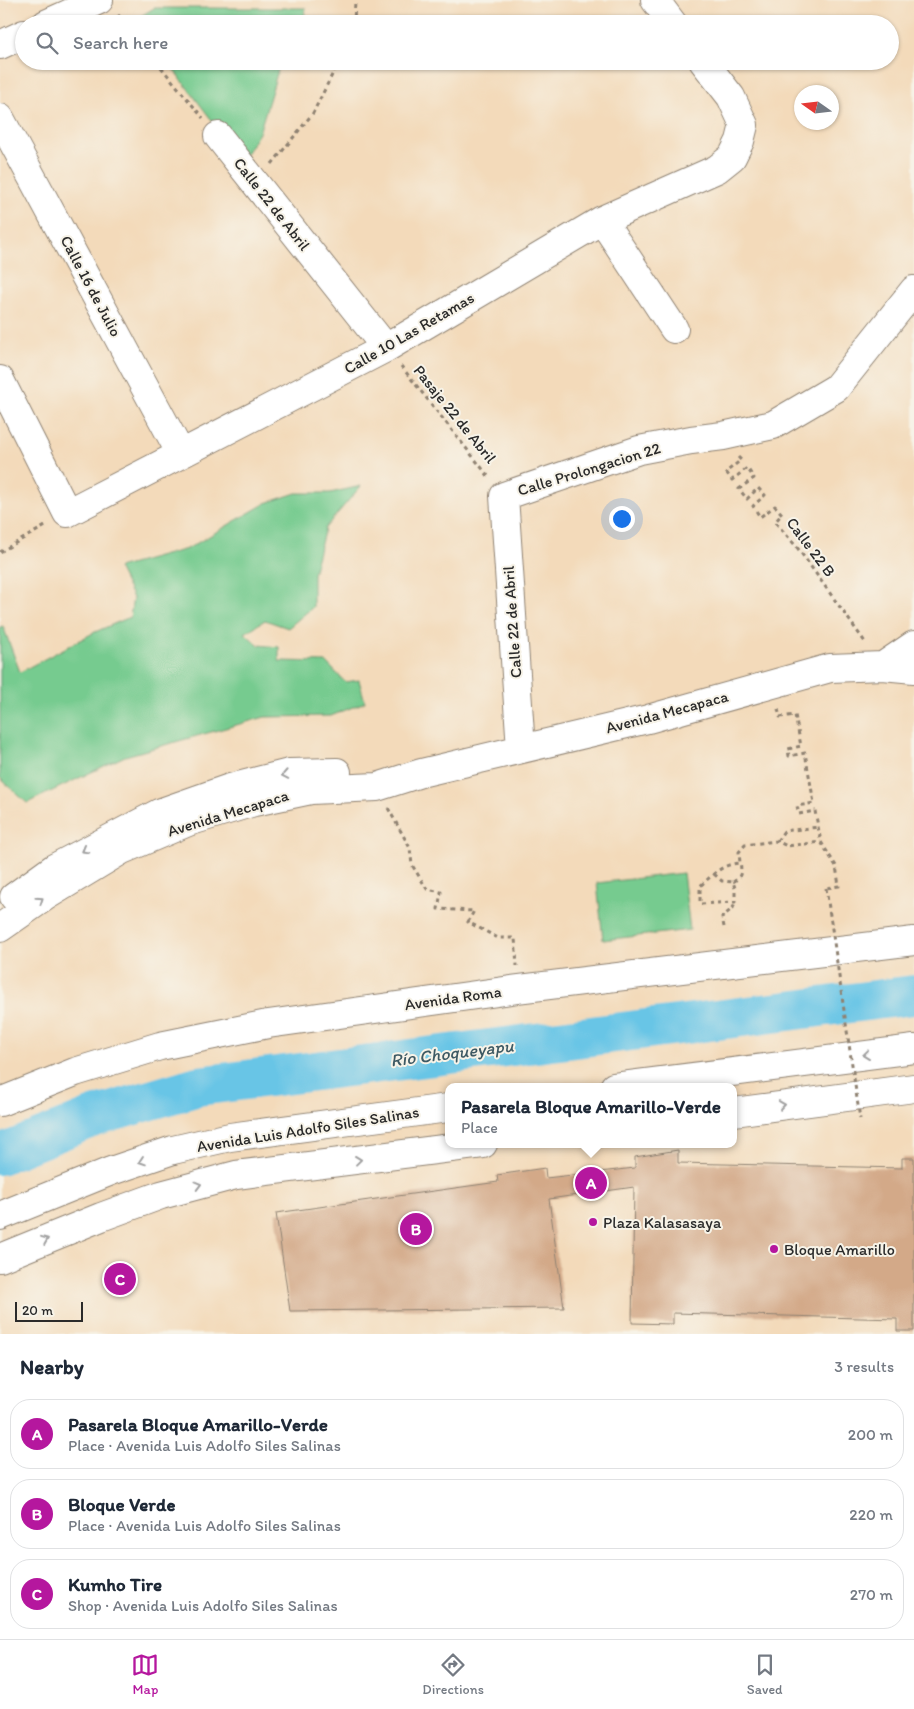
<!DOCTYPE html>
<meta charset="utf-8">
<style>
body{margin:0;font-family:Itim,sans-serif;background:#f6f6f7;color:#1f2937}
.compass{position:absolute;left:794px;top:85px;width:45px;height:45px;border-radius:50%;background:#fff;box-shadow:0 1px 4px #0004;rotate:284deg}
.scale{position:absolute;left:15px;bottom:12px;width:68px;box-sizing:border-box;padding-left:5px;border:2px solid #2b2b2b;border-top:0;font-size:14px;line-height:18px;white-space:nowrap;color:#2b2b2b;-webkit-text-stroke:4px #f7f3e8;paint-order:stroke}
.you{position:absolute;left:621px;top:518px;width:18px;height:18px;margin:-12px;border:4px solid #fff;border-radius:50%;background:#1a73e8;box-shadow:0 0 0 8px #1a73e833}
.badge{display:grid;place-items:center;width:32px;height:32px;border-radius:50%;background:#b5179e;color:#fff;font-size:16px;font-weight:700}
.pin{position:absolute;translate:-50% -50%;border:2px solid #fff;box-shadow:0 1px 5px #0006}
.popup{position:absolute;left:445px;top:1083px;width:292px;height:65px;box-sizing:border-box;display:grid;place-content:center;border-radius:10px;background:#fff;filter:drop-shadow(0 1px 4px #0005);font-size:16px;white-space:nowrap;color:#747a83}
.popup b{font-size:19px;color:#1f2937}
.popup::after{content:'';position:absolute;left:50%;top:100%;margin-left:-10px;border:10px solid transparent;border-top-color:#fff}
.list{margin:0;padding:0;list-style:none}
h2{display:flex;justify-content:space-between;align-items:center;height:65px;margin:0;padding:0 20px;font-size:21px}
h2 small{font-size:16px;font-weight:400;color:#747a83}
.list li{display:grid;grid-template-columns:32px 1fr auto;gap:15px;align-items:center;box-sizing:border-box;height:70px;margin:0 10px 10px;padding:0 10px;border:1px solid #e0e1e3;border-radius:20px}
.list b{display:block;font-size:19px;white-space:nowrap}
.list p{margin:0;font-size:16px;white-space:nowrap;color:#747a83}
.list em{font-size:16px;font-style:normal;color:#747a83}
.icon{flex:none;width:28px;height:28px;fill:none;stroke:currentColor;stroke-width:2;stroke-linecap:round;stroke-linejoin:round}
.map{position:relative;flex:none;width:914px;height:1334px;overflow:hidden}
.search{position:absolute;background:#fff;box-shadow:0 1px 4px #0004;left:15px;right:15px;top:15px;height:55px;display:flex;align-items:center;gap:12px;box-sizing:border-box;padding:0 18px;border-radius:28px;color:#747a83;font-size:19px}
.sheet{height:305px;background:#fff}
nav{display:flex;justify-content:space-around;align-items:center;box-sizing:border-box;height:70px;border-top:1px solid #e0e1e3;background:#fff;font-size:14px;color:#747a83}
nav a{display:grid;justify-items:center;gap:2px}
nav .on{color:#b5179e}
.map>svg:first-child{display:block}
.green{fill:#76cb8f;stroke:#507b5d}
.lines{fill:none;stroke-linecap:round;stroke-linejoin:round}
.river{stroke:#68c5e6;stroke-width:40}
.building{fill:#d3a988}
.minor-casing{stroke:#8f8272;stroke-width:30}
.major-casing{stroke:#8f8272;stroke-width:30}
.path{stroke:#8f8272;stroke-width:3;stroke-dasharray:4 4;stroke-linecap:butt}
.minor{stroke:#fff;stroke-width:28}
.major{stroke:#fff;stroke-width:28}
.path-bridge{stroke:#8f8272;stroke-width:3;stroke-dasharray:4 4;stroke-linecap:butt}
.oneway{stroke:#a0a0a0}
.poi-dot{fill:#b5179e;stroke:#f7f3e8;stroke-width:2}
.labels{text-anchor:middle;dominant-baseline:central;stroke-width:4;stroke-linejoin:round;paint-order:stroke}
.street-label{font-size:16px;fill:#2b2b2b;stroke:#f7f3e8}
.poi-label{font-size:16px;fill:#2b2b2b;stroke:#f7f3e8;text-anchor:start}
.water-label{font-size:18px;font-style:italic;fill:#3d5963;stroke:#f7f3e8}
</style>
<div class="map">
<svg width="914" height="1334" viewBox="0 0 914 1334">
<rect width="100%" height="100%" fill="#f7f3e8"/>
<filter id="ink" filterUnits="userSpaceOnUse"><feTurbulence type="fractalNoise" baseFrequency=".02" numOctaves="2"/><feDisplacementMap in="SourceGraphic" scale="10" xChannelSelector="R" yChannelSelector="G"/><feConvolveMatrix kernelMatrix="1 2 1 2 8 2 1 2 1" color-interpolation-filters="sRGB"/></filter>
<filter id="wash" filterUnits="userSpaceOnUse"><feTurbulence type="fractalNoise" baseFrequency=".0096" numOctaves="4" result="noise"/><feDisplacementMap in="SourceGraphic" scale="20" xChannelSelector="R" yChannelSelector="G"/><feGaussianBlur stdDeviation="1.12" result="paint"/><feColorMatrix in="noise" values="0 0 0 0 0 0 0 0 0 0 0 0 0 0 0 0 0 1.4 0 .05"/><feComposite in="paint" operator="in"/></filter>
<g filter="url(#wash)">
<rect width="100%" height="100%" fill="#f3daba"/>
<path class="green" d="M154,8H306L303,24H139L136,19Z
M167,61H294L292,69L279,67L259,133L242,160Z
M361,486L325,528L313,574V607L288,628L265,620L245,633L258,645L279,647V661L326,662L345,682L359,680L365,702L331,716L265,717L125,756L27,803L0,778V627L3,626L20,672L95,632L130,617L133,598L118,568L187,549L266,503L296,493H330Z
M683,873L690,930L603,940L597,883Z"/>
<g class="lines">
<path class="river" d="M0,1155L94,1117L198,1086L914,995"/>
</g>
<g id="blocks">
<path class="building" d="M678,1150V1163L902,1168V1158H914V1331H897V1319L673,1313V1324L632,1323L634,1187L549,1199L564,1308L290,1311L276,1213L498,1182L497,1175L545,1168L546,1178L635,1168V1157Z"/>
</g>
</g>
<g filter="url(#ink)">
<use href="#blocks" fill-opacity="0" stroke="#8f8272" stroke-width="1"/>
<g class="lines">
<defs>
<path id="minor" d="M655,0L673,24
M46,24L99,0
M0,45L24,34
M0,118L181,454
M218,136L386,348
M602,220L674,329
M0,380L67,513L386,348L602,220L717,169L732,157L740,141L744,125L731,97L703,61
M883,666L914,645
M521,749L504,496L639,450L691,440L723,436L773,425L836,388L914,290
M14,897L54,868L159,813L230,788L289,773L337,772
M0,928L46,896L122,850L188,822L254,802L311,790L377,787L421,773L648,719L830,668L883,666L914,669"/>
<path id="major" d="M614,1087L914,1049
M0,1102L75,1072L160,1046L268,1024L518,989L914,941
M734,1112L914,1088
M0,1216L111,1171L173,1150L230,1137L448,1108
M0,1258L101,1217L161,1195L236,1175L483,1144"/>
</defs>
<use href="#minor" class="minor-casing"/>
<use href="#major" class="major-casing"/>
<path class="path" d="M118,15L126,24
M354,24L355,0
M156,61L203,118
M272,164L313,113L339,61
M401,366L489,477
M738,457L741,460L726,472L732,480L747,468L754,478L739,489L747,499L758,488L765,495L753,506L760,517L775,506L782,514L775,522L796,546L865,642
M0,552L47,525
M778,709L780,717L795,715L801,746L788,749L789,756L805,753L814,803L797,806L799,814L815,811L821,842L836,866L839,886L826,888
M388,808L410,848L412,865L427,889L441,892L438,909L474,911L468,922L498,938H515L517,966
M777,841L784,831L819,827
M714,874L722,881L733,882L735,888V902L700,904V886C713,875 721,864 740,863L739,852L745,845L777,841L787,846L821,842
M733,882C741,878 742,871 740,863
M724,927L722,917L733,908L735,902"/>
<use href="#minor" class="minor"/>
<use href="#major" class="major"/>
<path class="path-bridge" d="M826,888L860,1119"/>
</g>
<defs><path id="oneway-chevron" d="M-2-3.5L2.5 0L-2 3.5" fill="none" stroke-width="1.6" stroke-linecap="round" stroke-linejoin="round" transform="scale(1.25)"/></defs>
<g class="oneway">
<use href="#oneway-chevron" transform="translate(285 775) rotate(169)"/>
<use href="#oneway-chevron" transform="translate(85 850) rotate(151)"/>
<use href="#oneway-chevron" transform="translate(40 900) rotate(-34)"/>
<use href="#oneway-chevron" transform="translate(866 1055) rotate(173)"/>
<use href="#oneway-chevron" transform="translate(782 1105) rotate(-8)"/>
<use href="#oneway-chevron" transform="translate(358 1160) rotate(-7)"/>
<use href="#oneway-chevron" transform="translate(142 1161) rotate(161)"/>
<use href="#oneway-chevron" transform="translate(198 1185) rotate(-15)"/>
<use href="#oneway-chevron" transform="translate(45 1240) rotate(-22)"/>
</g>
</g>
<g class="poi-dot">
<circle cx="593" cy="1222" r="5"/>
<circle cx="774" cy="1249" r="5"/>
</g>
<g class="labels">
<g class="street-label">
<text transform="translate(272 204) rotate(52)">Calle 22 de Abril</text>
<text transform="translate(91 286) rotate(62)">Calle 16 de Julio</text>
<text transform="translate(409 333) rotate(-30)">Calle 10 Las Retamas</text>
<text transform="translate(455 414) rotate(51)">Pasaje 22 de Abril</text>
<text transform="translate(589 469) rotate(-17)">Calle Prolongacion 22</text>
<text transform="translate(811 547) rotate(53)">Calle 22 B</text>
<text transform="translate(512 622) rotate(-94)">Calle 22 de Abril</text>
<text transform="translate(667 712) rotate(-15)">Avenida Mecapaca</text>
<text transform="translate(228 813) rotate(-17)">Avenida Mecapaca</text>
<text transform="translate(453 998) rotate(-8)">Avenida Roma</text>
<text transform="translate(308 1129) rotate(-9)">Avenida Luis Adolfo Siles Salinas</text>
</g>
<g class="poi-label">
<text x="603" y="1222">Plaza Kalasasaya</text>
<text x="784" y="1249">Bloque Amarillo</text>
</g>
<g class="water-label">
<text transform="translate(452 1053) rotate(-7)">Río Choqueyapu</text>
</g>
</g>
</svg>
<svg class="compass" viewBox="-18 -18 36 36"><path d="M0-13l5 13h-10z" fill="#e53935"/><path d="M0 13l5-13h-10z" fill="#747a83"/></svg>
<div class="scale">20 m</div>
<div class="you"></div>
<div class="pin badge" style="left:591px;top:1183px">A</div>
<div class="popup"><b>Pasarela Bloque Amarillo-Verde</b>Place</div>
<div class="pin badge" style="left:416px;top:1229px">B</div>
<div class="pin badge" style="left:120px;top:1279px">C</div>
<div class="search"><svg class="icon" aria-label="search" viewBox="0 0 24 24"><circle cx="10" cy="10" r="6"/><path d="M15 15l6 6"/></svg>Search here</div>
</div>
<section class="sheet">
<h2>Nearby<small>3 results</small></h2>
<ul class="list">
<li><span class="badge">A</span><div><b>Pasarela Bloque Amarillo-Verde</b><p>Place · Avenida Luis Adolfo Siles Salinas</p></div><em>200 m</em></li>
<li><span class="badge">B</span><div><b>Bloque Verde</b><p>Place · Avenida Luis Adolfo Siles Salinas</p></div><em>220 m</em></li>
<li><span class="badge">C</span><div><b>Kumho Tire</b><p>Shop · Avenida Luis Adolfo Siles Salinas</p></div><em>270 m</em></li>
</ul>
</section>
<nav>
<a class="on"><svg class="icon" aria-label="map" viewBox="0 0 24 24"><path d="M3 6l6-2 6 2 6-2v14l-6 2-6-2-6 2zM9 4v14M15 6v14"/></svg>Map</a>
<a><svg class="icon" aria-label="directions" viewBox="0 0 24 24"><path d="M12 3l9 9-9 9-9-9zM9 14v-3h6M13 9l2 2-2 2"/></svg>Directions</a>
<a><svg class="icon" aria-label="saved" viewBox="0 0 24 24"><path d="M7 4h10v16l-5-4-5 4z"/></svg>Saved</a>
</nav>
